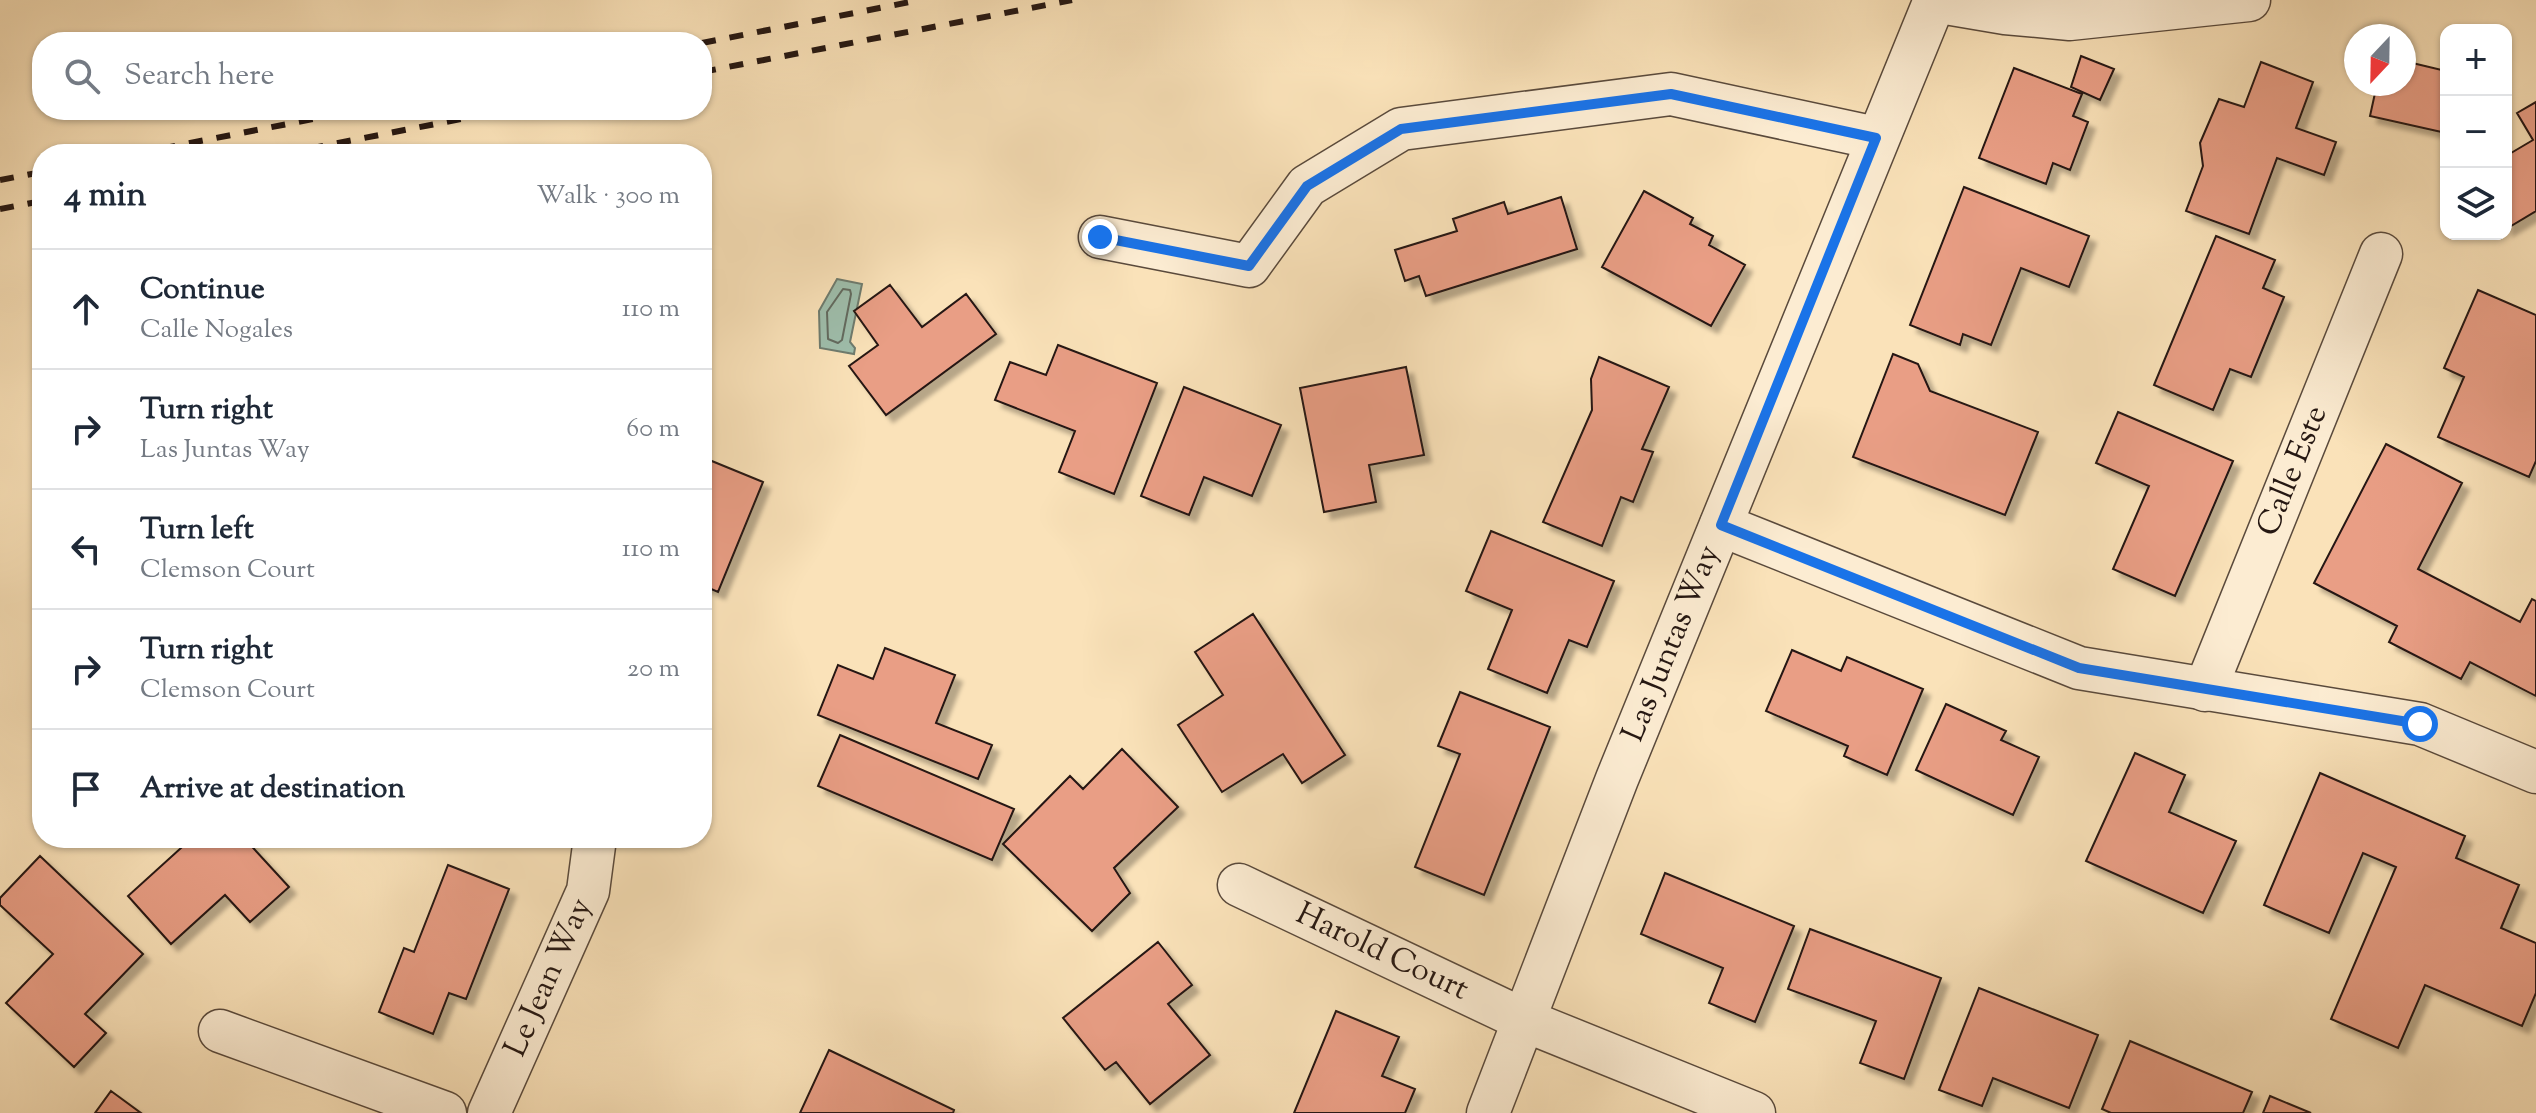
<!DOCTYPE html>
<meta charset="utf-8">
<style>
body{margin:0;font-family:"Sorts Mill Goudy",serif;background:#f2f2f3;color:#1f2937}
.controls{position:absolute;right:24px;top:24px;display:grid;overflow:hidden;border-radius:16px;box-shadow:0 2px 6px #0004}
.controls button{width:72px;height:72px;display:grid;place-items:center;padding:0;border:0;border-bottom:2px solid #e0e1e3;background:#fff;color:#1f2937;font:40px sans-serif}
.compass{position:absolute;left:2344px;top:24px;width:72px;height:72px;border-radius:50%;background:#fff;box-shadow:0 2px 6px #0004;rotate:202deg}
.stop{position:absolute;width:24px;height:24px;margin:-18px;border:6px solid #1a73e8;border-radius:50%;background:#fff}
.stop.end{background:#1a73e8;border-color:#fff;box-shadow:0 2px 8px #0008}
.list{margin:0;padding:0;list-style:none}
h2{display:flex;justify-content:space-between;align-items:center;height:104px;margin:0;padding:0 32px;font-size:34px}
h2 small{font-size:26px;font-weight:400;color:#747a83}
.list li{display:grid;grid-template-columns:52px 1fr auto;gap:24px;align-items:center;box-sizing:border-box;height:120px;padding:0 32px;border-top:2px solid #e0e1e3}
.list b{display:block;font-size:30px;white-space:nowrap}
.list p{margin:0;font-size:26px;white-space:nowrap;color:#747a83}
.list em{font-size:26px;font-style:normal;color:#747a83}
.icon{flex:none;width:44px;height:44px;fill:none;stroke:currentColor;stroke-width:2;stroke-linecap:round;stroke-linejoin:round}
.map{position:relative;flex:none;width:2536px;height:1113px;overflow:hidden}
.search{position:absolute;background:#fff;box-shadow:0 2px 6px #0004;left:32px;top:32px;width:680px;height:88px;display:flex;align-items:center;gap:20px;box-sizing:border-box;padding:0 28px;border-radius:32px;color:#747a83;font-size:30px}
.panel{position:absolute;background:#fff;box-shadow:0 2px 6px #0004;left:32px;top:144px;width:680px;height:704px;border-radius:32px}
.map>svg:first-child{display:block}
.water{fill:#9ebeac;stroke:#6e7b6e;stroke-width:2}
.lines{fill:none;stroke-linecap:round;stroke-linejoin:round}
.shore{stroke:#626a5f;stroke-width:2}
.building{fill:#e99e85;stroke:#251712;stroke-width:2;filter:url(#shadow)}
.street-casing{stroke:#5a4a3c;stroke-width:45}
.street{stroke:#fcecd2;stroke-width:42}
.rail{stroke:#251712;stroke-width:6;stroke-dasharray:14 14;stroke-linecap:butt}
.route{stroke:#1a73e8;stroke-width:10}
.labels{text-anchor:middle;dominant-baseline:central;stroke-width:6;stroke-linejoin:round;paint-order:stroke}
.street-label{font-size:32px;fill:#251712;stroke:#fcecd2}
</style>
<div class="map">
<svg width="2536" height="1113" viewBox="0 0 2536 1113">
<defs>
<filter id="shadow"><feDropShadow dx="7" dy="7" stdDeviation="2" flood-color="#0004"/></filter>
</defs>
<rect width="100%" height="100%" fill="#fae2b9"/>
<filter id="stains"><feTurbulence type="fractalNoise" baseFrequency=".0025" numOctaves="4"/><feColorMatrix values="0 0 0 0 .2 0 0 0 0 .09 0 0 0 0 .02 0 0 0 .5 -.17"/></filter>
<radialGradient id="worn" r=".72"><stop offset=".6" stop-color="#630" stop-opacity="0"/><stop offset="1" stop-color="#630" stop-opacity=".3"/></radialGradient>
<path class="water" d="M837,279L862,284L850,342L855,348L854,354L820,348L819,311Z"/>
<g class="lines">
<path class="shore" d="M843,289L850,290L851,294L842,340L838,343L828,339L827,312Z"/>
</g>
<path class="building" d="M2081,56L2114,69L2100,100L2071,87Z
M2404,61L2446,71V133L2370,116L2377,84H2404Z
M2261,62L2313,82L2296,128L2336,142L2324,175L2277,158L2249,234L2186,211L2203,166L2200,143L2219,99L2244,107Z
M2014,68L2082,94L2073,116L2088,122L2070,170L2053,163L2046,184L1979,158Z
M2536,102V211L2506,229V156L2533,140L2517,113Z
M1964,187L2089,236L2069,287L2021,268L1991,345L1963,334L1960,345L1910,325Z
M1644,191L1693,218L1690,224L1713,236L1709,245L1745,265L1711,326L1602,267Z
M1561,197L1577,249L1426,296L1419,276L1405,281L1395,250L1457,231L1453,219L1504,202L1508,214Z
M2216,236L2275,260L2263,288L2284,297L2251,377L2230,369L2213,410L2154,385Z
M890,285L922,327L966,294L996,334L886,415L849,366L878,345L854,311Z
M2478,290L2536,315V461L2529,477L2438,437L2464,377L2444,368Z
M1058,345L1157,383L1114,494L1059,472L1075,431L995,400L1010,362L1046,375Z
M1893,354L1918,364L1930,391L2038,432L2005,515L1853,457Z
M1599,357L1669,387L1642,449L1653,452L1633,502L1621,497L1602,546L1543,522L1592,410L1591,379Z
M1406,367L1424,455L1369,465L1376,502L1324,512L1300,388Z
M1184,387L1281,425L1252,496L1204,477L1189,515L1141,496Z
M2118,412L2233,461L2175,596L2113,569L2149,486L2096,463Z
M2386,444L2462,483L2418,569L2520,622L2532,599L2536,601V696L2470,662L2461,679L2389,642L2397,626L2314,583Z
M702,457L763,482L718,592L702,585Z
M1491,531L1614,581L1587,647L1569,640L1547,693L1488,669L1512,610L1466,591Z
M1253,614L1345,755L1302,783L1283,754L1222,792L1178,725L1223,695L1195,652Z
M885,648L955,675L936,723L992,745L978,779L818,715L838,665L873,679Z
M1792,650L1841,671L1847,657L1923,689L1887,775L1844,756L1848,746L1766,711Z
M1460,692L1550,727L1484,895L1415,867L1460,754L1438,746Z
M1946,704L2006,731L2001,740L2039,757L2013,815L1916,770Z
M840,735L1014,809L992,860L818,786Z
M1122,749L1178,807L1114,868L1130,893L1092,931L1003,844L1070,776L1083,789Z
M2135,753L2185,775L2169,812L2236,841L2203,913L2086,861Z
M2320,773L2465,836L2456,858L2519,885L2501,928L2536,943V993L2522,1026L2425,985L2398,1048L2331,1019L2396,867L2363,853L2329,933L2264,905Z
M192,838H244L289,887L250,922L225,895L171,944L128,896Z
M40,856L143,954L85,1014L106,1033L74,1067L6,1003L53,954L0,905V898Z
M448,865L509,889L466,999L449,993L433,1034L379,1012L404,948L414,952Z
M1665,873L1794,926L1755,1022L1709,1003L1723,968L1641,934Z
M1810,929L1941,978L1904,1079L1860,1063L1876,1021L1788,989Z
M1158,942L1192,985L1168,1004L1210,1055L1150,1104L1116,1062L1105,1070L1063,1018Z
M1979,988L2098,1035L2069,1108L1993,1078L1982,1106L1939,1090Z
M1336,1011L1399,1037L1382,1076L1415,1089L1405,1113H1294Z
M2130,1041L2252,1092L2243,1113H2111L2102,1109Z
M829,1050L954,1110L953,1113H800Z
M111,1091L141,1113H95Z
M2270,1096L2311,1113H2263Z"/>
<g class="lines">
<defs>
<g id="street">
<path d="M1934,1L2005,13L2070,19L2249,0"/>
<path d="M1100,237L1249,266L1307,186L1401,129L1671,94L1876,138"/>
<path d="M1721,525L2079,668L2420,724L2536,772"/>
<path id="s1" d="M2205,690L2381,254"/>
<path id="s2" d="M1239,885L1526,1021L1754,1113"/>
<path d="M220,1031L445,1113"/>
<path id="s3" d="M489,1113L588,891L595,838"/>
<path id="s4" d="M1488,1113L1617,779L1935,0"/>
</g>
</defs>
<use href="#street" class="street-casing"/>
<use href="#street" class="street"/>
<path class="rail" d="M702,43L920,0
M702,72L1072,0
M134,154L359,110
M282,154L507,110
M0,180L42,172
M0,209L42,201"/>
</g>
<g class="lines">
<path class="route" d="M1100,237L1249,266L1307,186L1401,129L1671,94L1876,138L1721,525L2079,668L2420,724"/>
</g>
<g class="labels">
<g class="street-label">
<text stroke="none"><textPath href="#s1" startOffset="236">Calle Este</textPath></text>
<text stroke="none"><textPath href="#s4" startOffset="504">Las Juntas Way</textPath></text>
<text stroke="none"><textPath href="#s2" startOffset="158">Harold Court</textPath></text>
<text stroke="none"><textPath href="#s3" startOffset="148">Le Jean Way</textPath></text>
</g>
</g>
<rect width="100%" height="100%" filter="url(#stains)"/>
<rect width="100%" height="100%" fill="url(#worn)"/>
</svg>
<div class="controls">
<button>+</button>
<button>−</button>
<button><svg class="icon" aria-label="layers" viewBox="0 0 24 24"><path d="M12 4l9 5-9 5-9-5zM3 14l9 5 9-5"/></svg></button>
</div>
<svg class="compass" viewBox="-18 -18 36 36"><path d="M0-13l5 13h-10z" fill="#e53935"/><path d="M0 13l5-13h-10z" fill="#747a83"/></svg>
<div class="stop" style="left:2420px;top:724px"></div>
<div class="stop end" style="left:1100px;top:237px"></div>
<div class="search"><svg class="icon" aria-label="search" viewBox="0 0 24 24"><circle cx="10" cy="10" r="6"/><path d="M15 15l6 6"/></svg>Search here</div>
<section class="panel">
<h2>4 min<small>Walk · 300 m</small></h2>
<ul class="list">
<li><svg class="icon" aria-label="ahead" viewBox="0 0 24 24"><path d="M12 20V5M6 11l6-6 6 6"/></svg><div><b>Continue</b><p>Calle Nogales</p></div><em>110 m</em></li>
<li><svg class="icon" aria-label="right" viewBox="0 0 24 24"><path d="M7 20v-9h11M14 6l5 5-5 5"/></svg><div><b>Turn right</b><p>Las Juntas Way</p></div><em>60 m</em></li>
<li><svg class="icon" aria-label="left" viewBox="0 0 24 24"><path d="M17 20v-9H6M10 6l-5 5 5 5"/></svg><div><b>Turn left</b><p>Clemson Court</p></div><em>110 m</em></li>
<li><svg class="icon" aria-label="right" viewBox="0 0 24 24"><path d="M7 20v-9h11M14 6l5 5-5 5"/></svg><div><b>Turn right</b><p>Clemson Court</p></div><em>20 m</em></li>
<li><svg class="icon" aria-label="arrive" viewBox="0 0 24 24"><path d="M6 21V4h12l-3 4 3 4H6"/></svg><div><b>Arrive at destination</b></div></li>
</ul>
</section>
</div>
